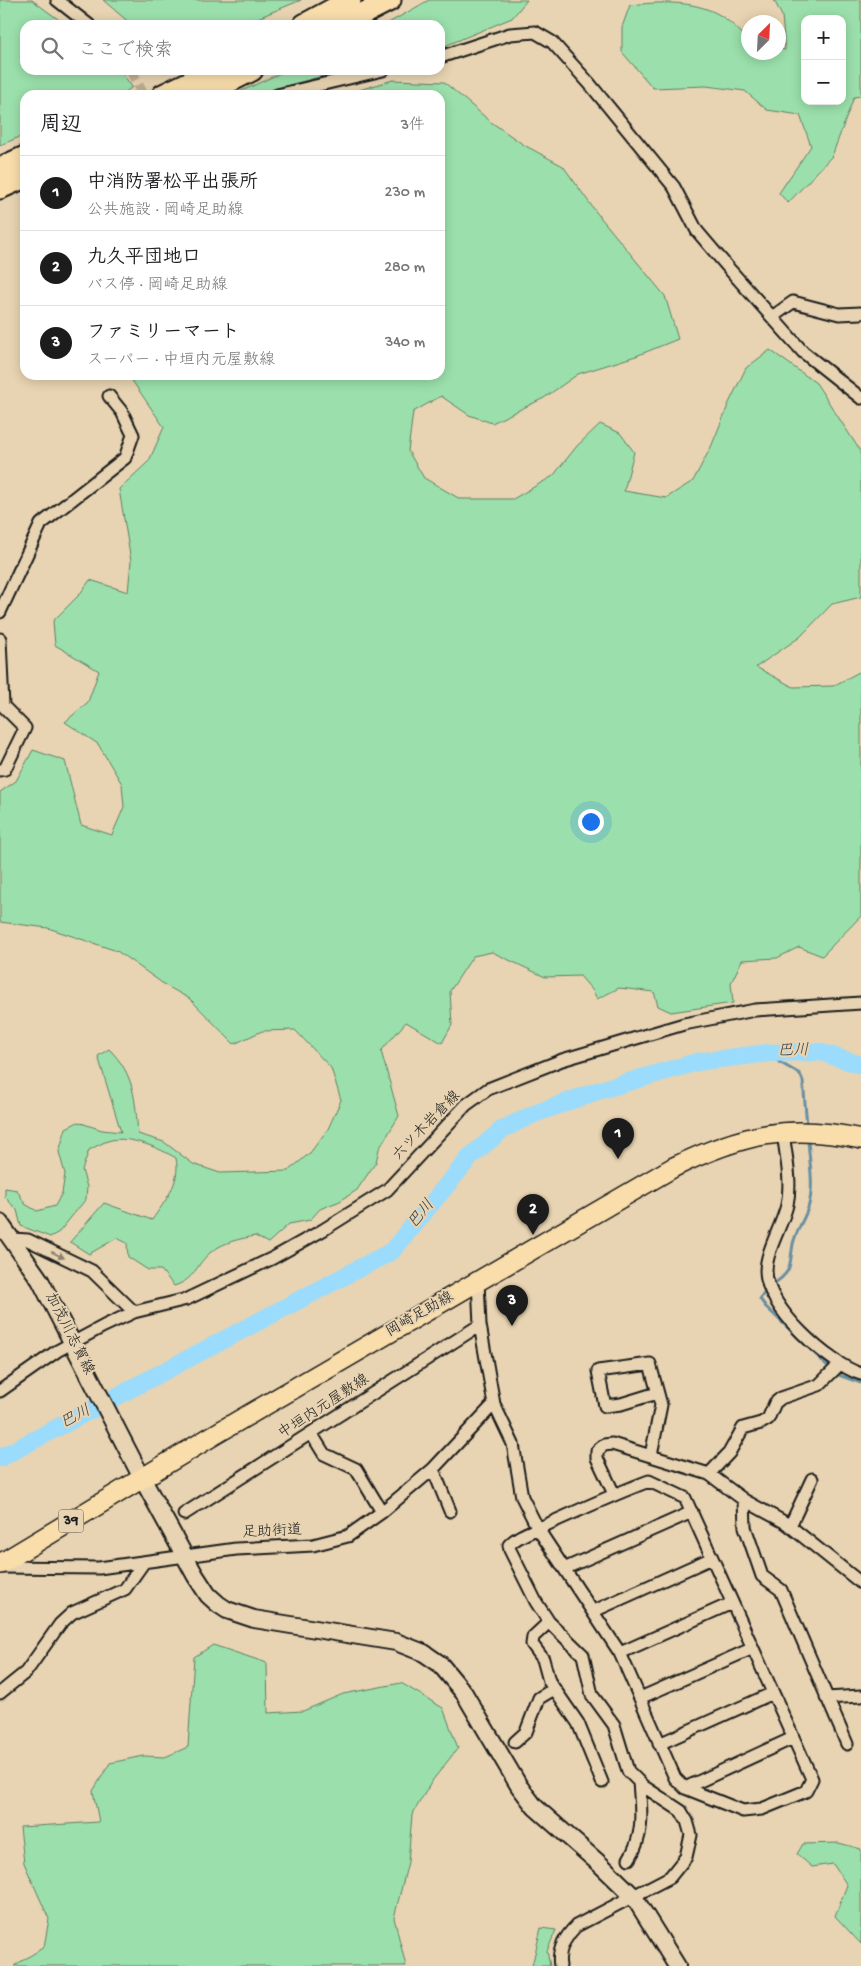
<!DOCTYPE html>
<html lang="ja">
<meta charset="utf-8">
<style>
body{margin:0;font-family:"Gochi Hand","Klee One",sans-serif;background:#f6f6f6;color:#202124}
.controls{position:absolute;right:15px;top:15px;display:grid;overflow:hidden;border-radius:10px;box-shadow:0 2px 12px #0003}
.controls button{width:45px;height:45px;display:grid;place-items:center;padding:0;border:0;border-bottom:1px solid #e0e0e0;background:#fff;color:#202124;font:25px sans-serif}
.compass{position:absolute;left:741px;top:15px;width:45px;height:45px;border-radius:50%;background:#fff;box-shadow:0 2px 12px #0003;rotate:24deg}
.you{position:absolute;left:590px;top:821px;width:18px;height:18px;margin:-12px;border:4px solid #fff;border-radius:50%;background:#1a73e8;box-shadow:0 0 0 8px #1a73e833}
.badge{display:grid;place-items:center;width:32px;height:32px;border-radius:50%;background:#1c1c1c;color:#fff;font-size:16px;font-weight:700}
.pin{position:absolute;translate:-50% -41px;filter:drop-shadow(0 1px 2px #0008)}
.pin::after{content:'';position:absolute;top:26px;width:18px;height:15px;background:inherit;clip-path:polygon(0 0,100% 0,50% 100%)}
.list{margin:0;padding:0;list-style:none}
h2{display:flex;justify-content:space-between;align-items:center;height:65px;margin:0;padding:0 20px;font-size:21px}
h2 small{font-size:16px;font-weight:400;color:#757577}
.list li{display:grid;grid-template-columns:32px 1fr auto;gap:15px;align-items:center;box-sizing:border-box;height:75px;padding:0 20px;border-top:1px solid #e0e0e0}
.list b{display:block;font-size:19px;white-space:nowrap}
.list p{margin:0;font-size:16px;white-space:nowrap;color:#757577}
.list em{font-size:16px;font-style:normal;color:#757577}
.icon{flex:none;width:28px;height:28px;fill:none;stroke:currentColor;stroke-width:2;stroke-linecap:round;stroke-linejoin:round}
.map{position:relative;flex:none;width:861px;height:1966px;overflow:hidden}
.search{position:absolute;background:#fff;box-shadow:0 2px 12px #0003;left:20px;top:20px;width:425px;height:55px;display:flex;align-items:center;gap:12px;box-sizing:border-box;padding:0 18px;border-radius:15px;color:#757577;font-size:19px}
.panel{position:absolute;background:#fff;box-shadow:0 2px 12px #0003;left:20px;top:90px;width:425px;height:290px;border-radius:15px}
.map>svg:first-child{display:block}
.green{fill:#9be0ac;stroke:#5c7e64;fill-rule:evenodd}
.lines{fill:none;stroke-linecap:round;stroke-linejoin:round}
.stream{stroke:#688fa2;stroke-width:3}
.river{stroke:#9bdbfc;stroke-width:18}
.street-tunnel{stroke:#bfaf94;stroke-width:11;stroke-dasharray:11 5.5;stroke-linecap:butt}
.street-casing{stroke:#1c1c1c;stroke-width:15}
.secondary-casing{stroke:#1c1c1c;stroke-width:20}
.primary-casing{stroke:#1c1c1c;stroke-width:22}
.highway-casing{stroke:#1c1c1c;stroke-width:25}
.street{stroke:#e8d4b2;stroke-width:11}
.secondary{stroke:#e8d4b2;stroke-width:16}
.primary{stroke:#f9deab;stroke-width:19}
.highway{stroke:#f9deab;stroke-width:21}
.oneway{fill:#8c816e}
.labels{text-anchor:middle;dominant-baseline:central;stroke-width:4;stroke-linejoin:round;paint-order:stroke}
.shield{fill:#e8d4b2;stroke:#595349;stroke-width:1}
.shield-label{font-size:14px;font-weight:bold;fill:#1c1c1c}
.street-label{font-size:15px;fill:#1c1c1c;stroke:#e8d4b2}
.water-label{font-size:16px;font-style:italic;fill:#354249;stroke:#e8d4b2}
</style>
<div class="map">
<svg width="861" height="1966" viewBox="0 0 861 1966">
<rect width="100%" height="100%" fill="#e8d4b2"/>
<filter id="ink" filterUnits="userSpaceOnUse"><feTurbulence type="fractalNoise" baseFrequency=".02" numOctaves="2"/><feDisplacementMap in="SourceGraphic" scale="10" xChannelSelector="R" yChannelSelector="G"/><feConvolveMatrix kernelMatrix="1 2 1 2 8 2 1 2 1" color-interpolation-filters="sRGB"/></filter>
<g filter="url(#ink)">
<path class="green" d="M0,0H32L66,25H25V70H120L132,87L122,95H25V135L0,145Z
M103,0H301L241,25H132Z
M429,0H527L512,18L440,48V25H385Z
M774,0H861V96L854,97L832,156L788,203L779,193L811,146L800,115L767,110L745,91L706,86L653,88L622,52V27L630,5C659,2 692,0 718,14C729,20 739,31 748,39V52H778L779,49L785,50L782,16ZM805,19H842V101H805Z
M287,70H345L253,95H233Z
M393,80L444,82L491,122L524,145L563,166L596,212L665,296L678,339L636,356L578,374L544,398L492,423L469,415L441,396L413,412L408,451L424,478L460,499H513L553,476L577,446L600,424L620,433L634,452L624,491L666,498L693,481L711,447L729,403L746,368L770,350L816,383L861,452V597L832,604L800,637L756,667L793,687L833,686L861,671V916L822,956L799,947L777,958L742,960L731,983L733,1003L671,1012L658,1006L654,992L619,988L597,999L593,991L580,976L545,977L492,952L473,956L450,991L452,1025L442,1043L406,1022L381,1051L399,1116L379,1149L376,1162L357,1190L340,1201L320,1209L310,1220L289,1224L268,1243L255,1236C239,1239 224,1242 211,1252C195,1265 196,1279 174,1286L161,1270H148L128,1257L127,1243L117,1238L89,1254L70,1242L104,1203L152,1220C165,1201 181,1183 176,1158C159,1148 131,1136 111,1140C103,1142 95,1147 89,1150L82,1170L87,1187L86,1199L59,1232L50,1237L21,1226L17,1210L5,1197V1188L17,1190L25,1204L37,1211L55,1206L62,1193L65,1174L59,1152L66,1128L78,1122L102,1130L121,1132L98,1056L109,1049C135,1075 135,1099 138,1134L164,1142L193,1164L220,1173L288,1171L310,1153L328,1129L341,1100L331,1068L295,1030L262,1031L234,1044L190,999L165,985L117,951L48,928L0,922V792L16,781L33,750L65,761L81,825L112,835L124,807L122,784L98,744L65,722L88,702L99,671L55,645L53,621L79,595L90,580L128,592L131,561L119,489L149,461L164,427L131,379L132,375H440V95H342Z
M213,1645L267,1663L268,1713L303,1711L343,1694L401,1683L443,1708L458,1748L432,1781L412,1815L408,1862L394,1918L406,1966H14L44,1947L49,1919L24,1863L20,1827L99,1822L93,1791L110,1763L143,1756L165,1757L188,1747L194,1657Z
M839,1843L861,1849V1944L835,1916L847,1885L833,1864L812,1867L797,1854L803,1844Z
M541,1928L556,1930L547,1951L550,1966H532Z"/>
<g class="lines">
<path class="stream" d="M768,1049L779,1062L800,1074L803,1081L807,1125
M772,1285C793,1271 789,1267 793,1244C796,1231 804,1220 808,1208C815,1186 809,1161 808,1139
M767,1289L760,1299L766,1307L836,1374L861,1383"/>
<path class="river" d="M0,1458L392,1251L471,1156L503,1129L534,1114L597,1091L697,1062L768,1053L820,1052L861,1065"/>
<path class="street-tunnel" d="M131,70L143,95"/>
<defs>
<path id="street" d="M57,0L89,25
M440,57L510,34L535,32L552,42L589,83L674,187L697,231L731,271L803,352L861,398
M277,95L383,70
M772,317L793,302L839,314L861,313
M0,612L41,524L125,458L133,435L122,412L109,396
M0,639L3,706L25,728L5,769L0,770
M783,1133C786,1156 792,1182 787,1205C782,1226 766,1251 766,1271C766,1308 829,1364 861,1374
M13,1239L28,1240L92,1271L134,1312
M478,1281L480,1325L494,1404L513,1444L522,1497L538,1529L620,1653L675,1778L685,1788L743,1811L762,1809L806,1791L812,1779L685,1498L649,1481C614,1494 580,1510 546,1525C533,1531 518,1535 509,1545L510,1550L536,1602L549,1622L583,1655L592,1695L614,1725L628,1771L643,1786L681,1811L687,1821L691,1835L686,1857L670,1877L576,1926C565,1937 557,1950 560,1966
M0,1391L57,1351L104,1326L134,1312L187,1299L273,1258L323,1230L387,1190L466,1105L488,1089L562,1060L684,1024L755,1010L861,1003
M311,1433L324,1454L356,1469L382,1512
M651,1455L661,1405L650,1364L598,1371L605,1406L621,1404L657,1393
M433,1469L450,1511
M709,1474L729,1453L743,1428L761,1423L768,1419L775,1403L781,1398L819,1385L839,1365
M614,1494L597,1458V1451L604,1445L612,1444L709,1474L744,1500L786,1523L861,1583
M744,1500L745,1527L762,1576L781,1590L847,1744
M184,1514L480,1325
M790,1526L812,1479
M0,1567L99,1568L236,1549L313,1545L348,1536L382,1512L433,1469L494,1404
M566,1568L692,1512
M594,1611L712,1558
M549,1622L533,1637L532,1644L543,1659L549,1681L578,1723L602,1782
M620,1653L732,1603
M0,1693L26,1672L60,1624L72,1613L125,1589L144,1562
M640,1698L751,1649
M826,1698L861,1696
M515,1742L526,1732L539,1698L554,1689
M659,1744L773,1693
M685,1788L793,1738
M629,1859C645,1835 641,1809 639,1782"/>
<path id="secondary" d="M0,1223L40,1280L142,1478L195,1575L208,1595L218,1604L227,1610L254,1619L396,1642L424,1653L440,1664L464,1693L519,1786L535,1807L602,1866L634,1897L677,1966"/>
<path id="primary" d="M0,1564L214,1435L674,1167C740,1135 788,1123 861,1139"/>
<path id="highway" d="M304,25L350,0
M341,25L390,0
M163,95L215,70
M202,95L252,70
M0,168L25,157
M0,188L25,177"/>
</defs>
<use href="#street" class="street-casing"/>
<use href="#secondary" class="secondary-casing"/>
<use href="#primary" class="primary-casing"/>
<use href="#highway" class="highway-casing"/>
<use href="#street" class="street"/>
<use href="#secondary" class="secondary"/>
<use href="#primary" class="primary"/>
<use href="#highway" class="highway"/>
</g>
<defs><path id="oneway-solid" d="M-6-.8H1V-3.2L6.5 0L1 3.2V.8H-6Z" transform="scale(1.25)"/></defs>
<use class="oneway" href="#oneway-solid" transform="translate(58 1255) rotate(26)"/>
</g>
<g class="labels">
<rect class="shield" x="58.5" y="1509.5" width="25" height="23" rx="4"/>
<g class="shield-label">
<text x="71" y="1521">39</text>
</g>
<g class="street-label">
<text transform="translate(427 1126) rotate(-46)">六ツ木岩倉線</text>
<text transform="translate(420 1315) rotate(-30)">岡崎足助線</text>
<text transform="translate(69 1334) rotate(63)">加茂川志賀線</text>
<text transform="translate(324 1407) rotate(-33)">中垣内元屋敷線</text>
<text transform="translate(272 1532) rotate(-3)">足助街道</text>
</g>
<g class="water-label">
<text transform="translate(793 1052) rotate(-1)">巴川</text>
<text transform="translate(422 1215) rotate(-50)">巴川</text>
<text transform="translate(76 1418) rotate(-28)">巴川</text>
</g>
</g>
</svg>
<div class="controls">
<button>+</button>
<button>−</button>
</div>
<svg class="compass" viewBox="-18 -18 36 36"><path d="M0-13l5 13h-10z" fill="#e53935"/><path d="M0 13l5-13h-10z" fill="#757577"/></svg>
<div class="you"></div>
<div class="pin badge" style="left:618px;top:1159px">1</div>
<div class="pin badge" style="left:533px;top:1235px">2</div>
<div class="pin badge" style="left:512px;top:1326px">3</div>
<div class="search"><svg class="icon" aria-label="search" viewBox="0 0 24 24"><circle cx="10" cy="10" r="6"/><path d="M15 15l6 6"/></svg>ここで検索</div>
<section class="panel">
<h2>周辺<small>3件</small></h2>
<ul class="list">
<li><span class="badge">1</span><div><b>中消防署松平出張所</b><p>公共施設 · 岡崎足助線</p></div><em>230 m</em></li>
<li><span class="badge">2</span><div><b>九久平団地口</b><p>バス停 · 岡崎足助線</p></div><em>280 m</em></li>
<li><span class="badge">3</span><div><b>ファミリーマート</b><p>スーパー · 中垣内元屋敷線</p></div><em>340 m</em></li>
</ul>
</section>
</div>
